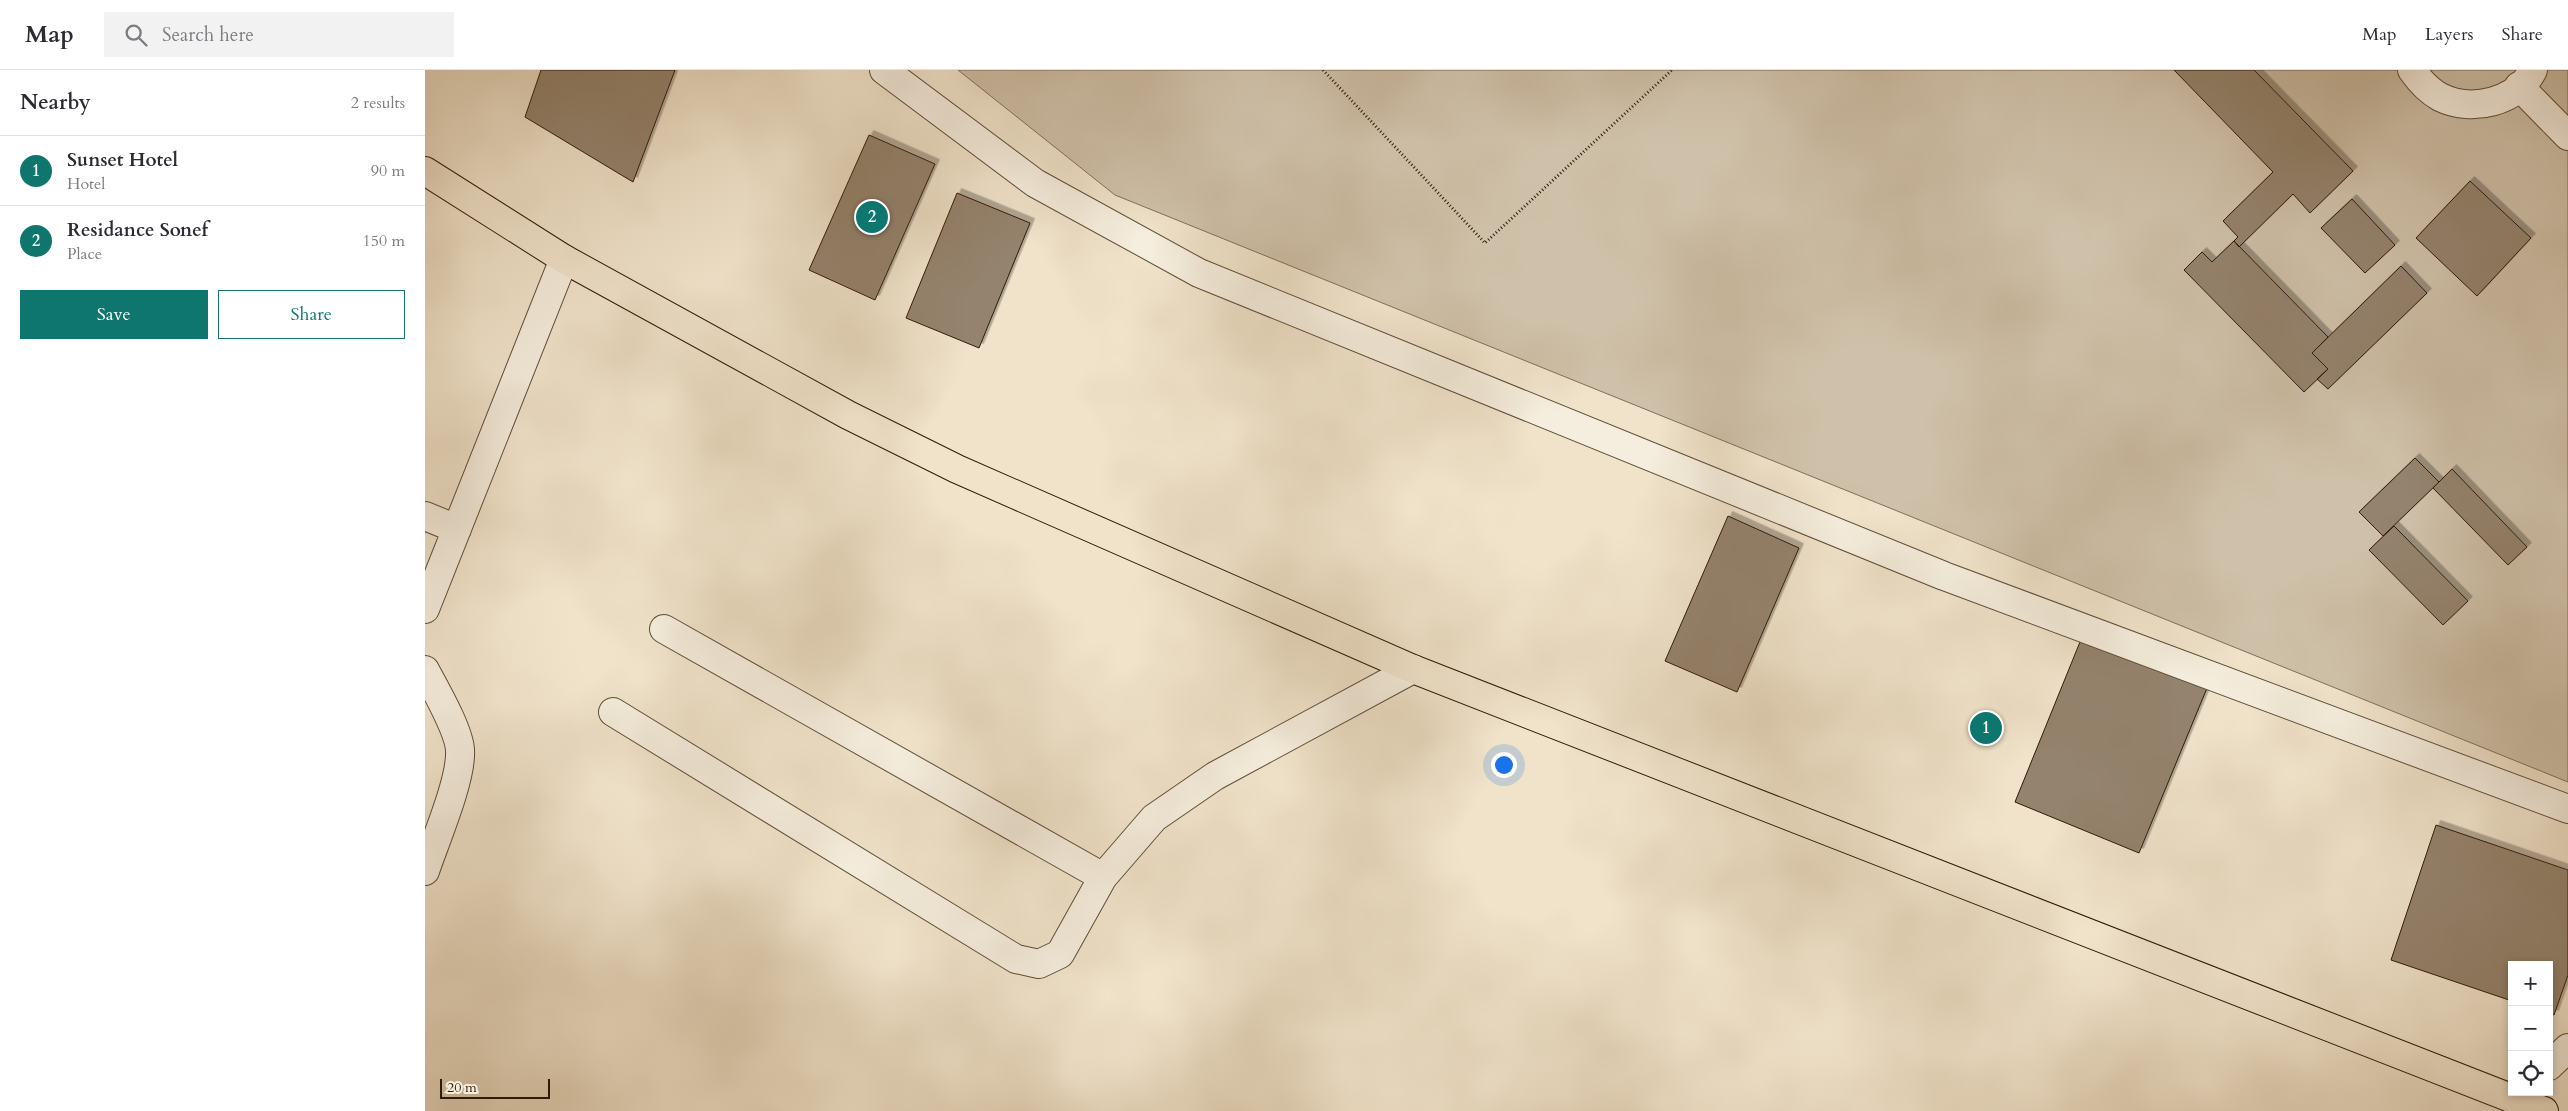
<!DOCTYPE html>
<meta charset="utf-8">
<style>
body{margin:0;font-family:Cardo,serif;background:#f2f2f3;color:#2b2b33}
.controls{position:absolute;right:15px;bottom:15px;display:grid;overflow:hidden;border-radius:0px;box-shadow:0 2px 8px #0003}
.controls button{width:45px;height:45px;display:grid;place-items:center;padding:0;border:0;border-bottom:1px solid #e1e1e2;background:#fff;color:#2b2b33;font:25px sans-serif}
.scale{position:absolute;left:15px;bottom:12px;width:110px;box-sizing:border-box;padding-left:5px;border:2px solid #301a08;border-top:0;font-size:14px;line-height:18px;white-space:nowrap;color:#301a08;-webkit-text-stroke:4px #f5eddd;paint-order:stroke}
.you{position:absolute;left:1078px;top:694px;width:18px;height:18px;margin:-12px;border:4px solid #fff;border-radius:50%;background:#1a73e8;box-shadow:0 0 0 8px #1a73e833}
.badge{display:grid;place-items:center;width:32px;height:32px;border-radius:50%;background:#0f766e;color:#fff;font-size:16px;font-weight:700}
.pin{position:absolute;translate:-50% -50%;border:2px solid #fff;box-shadow:0 1px 5px #0006}
.list{margin:0;padding:0;list-style:none}
h2{display:flex;justify-content:space-between;align-items:center;height:65px;margin:0;padding:0 20px;font-size:21px}
h2 small{font-size:16px;font-weight:400;color:#7c7c81}
.list li{display:grid;grid-template-columns:32px 1fr auto;gap:15px;align-items:center;box-sizing:border-box;height:70px;padding:0 20px;border-top:1px solid #e1e1e2}
.list b{display:block;font-size:19px;white-space:nowrap}
.list p{margin:0;font-size:16px;white-space:nowrap;color:#7c7c81}
.list em{font-size:16px;font-style:normal;color:#7c7c81}
.actions{display:flex;gap:10px;padding:15px 20px}
.actions a{flex:1;padding:11px 0;border:1px solid #0f766e;border-radius:0px;text-align:center;font-size:18px;color:#0f766e}
.actions .main{background:#0f766e;color:#fff}
.icon{flex:none;width:28px;height:28px;fill:none;stroke:currentColor;stroke-width:2;stroke-linecap:round;stroke-linejoin:round}
.map{position:relative;flex:none;width:2143px;height:1041px;overflow:hidden}
header{display:flex;align-items:center;gap:30px;box-sizing:border-box;height:70px;padding:0 25px;background:#fff;border-bottom:1px solid #e1e1e2}
header strong{font-size:24px}
nav{display:flex;gap:28px;margin-inline-start:auto;font-size:18px}
.search{width:350px;height:45px;background:#f2f2f3;display:flex;align-items:center;gap:12px;box-sizing:border-box;padding:0 18px;border-radius:0px;color:#7c7c81;font-size:19px}
main{display:flex}
aside{flex:1;background:#fff}
.map>svg:first-child{display:block}
.pitch{fill:#cfc1a9;stroke:#806e58}
.building{fill:#94836d;stroke:#301a08;filter:url(#shadow)}
.lines{fill:none;stroke-linecap:round;stroke-linejoin:round}
.minor-casing{stroke:#604c38;stroke-width:30}
.major-casing{stroke:#301a08;stroke-width:30}
.path{stroke:#301a08;stroke-width:3;stroke-dasharray:1 2.5;stroke-linecap:butt}
.minor{stroke:#f5eddd;stroke-width:28}
.major{stroke:#f0e3ca;stroke-width:28}
</style>
<header>
<strong>Map</strong>
<div class="search"><svg class="icon" aria-label="search" viewBox="0 0 24 24"><circle cx="10" cy="10" r="6"/><path d="M15 15l6 6"/></svg>Search here</div>
<nav><a>Map</a><a>Layers</a><a>Share</a></nav>
</header>
<main>
<aside>
<h2>Nearby<small>2 results</small></h2>
<ul class="list">
<li><span class="badge">1</span><div><b>Sunset Hotel</b><p>Hotel</p></div><em>90 m</em></li>
<li><span class="badge">2</span><div><b>Residance Sonef</b><p>Place</p></div><em>150 m</em></li>
</ul>
<div class="actions"><a class="main">Save</a><a>Share</a></div>
</aside>
<div class="map">
<svg width="2143" height="1041" viewBox="0 0 2143 1041">
<defs>
<filter id="shadow"><feDropShadow dx="4.5" dy="-4.5" stdDeviation="0" flood-color="#0004"/></filter>
</defs>
<rect width="100%" height="100%" fill="#f0e3ca"/>
<filter id="stains"><feTurbulence type="fractalNoise" baseFrequency=".004" numOctaves="4"/><feColorMatrix values="0 0 0 0 .2 0 0 0 0 .09 0 0 0 0 .02 0 0 0 .5 -.17"/></filter>
<radialGradient id="worn" r=".72"><stop offset=".6" stop-color="#630" stop-opacity="0"/><stop offset="1" stop-color="#630" stop-opacity=".3"/></radialGradient>
<path class="pitch" d="M533,0H2143V712L690,125Z"/>
<path class="building" d="M116,0H250L208,112L100,47Z
M1749,0H1829L1928,101L1885,143L1868,124L1814,177L1809,171L1813,167L1798,151L1848,102Z
M444,65L510,94L450,230L384,200Z
M2045,111L2106,168L2052,226L1991,168Z
M532,123L605,153L554,278L481,248Z
M1927,129L1970,175L1940,203L1896,158Z
M1809,171L1903,267L1887,283L1903,299L1879,322L1759,200L1777,182L1787,192Z
M1976,196L2002,223L1903,319L1892,309L1903,299L1887,283Z
M1990,388L2014,412L1958,466L1934,442Z
M2027,399L2102,477L2083,495L2008,418Z
M1303,446L1374,478L1312,622L1240,591Z
M1969,456L2043,531L2018,555L1944,480Z
M1657,567L1782,618L1714,783L1590,732Z
M2011,755L2143,800V905L2129,945L2124,943V895H2087V931L1966,890Z"/>
<g class="lines">
<defs>
<path id="minor" d="M459,0L610,113L774,203L1519,506L2143,739
M1987,0C1994,10 2004,21 2015,27C2047,43 2092,32 2108,0
M2094,16L2143,66
M0,446L32,459
M0,539L139,189
M239,559L678,807
M0,600C10,619 34,660 35,680C37,709 10,771 0,801
M188,642L591,889L614,894L635,884L678,807L729,748L790,706L988,599
M2124,996L2143,978"/>
<path id="major" d="M0,101L139,189L423,345L532,399L988,599L2119,1041"/>
</defs>
<use href="#minor" class="minor-casing"/>
<use href="#major" class="major-casing"/>
<path class="path" d="M898,0L1060,173L1247,0"/>
<use href="#minor" class="minor"/>
<use href="#major" class="major"/>
</g>
<rect width="100%" height="100%" filter="url(#stains)"/>
<rect width="100%" height="100%" fill="url(#worn)"/>
</svg>
<div class="controls">
<button>+</button>
<button>−</button>
<button><svg class="icon" aria-label="locate" viewBox="0 0 24 24"><circle cx="12" cy="12" r="6"/><path d="M12 2v4M12 18v4M2 12h4M18 12h4"/></svg></button>
</div>
<div class="scale">20 m</div>
<div class="you"></div>
<div class="pin badge" style="left:1561px;top:658px">1</div>
<div class="pin badge" style="left:447px;top:147px">2</div>
</div>
</main>
